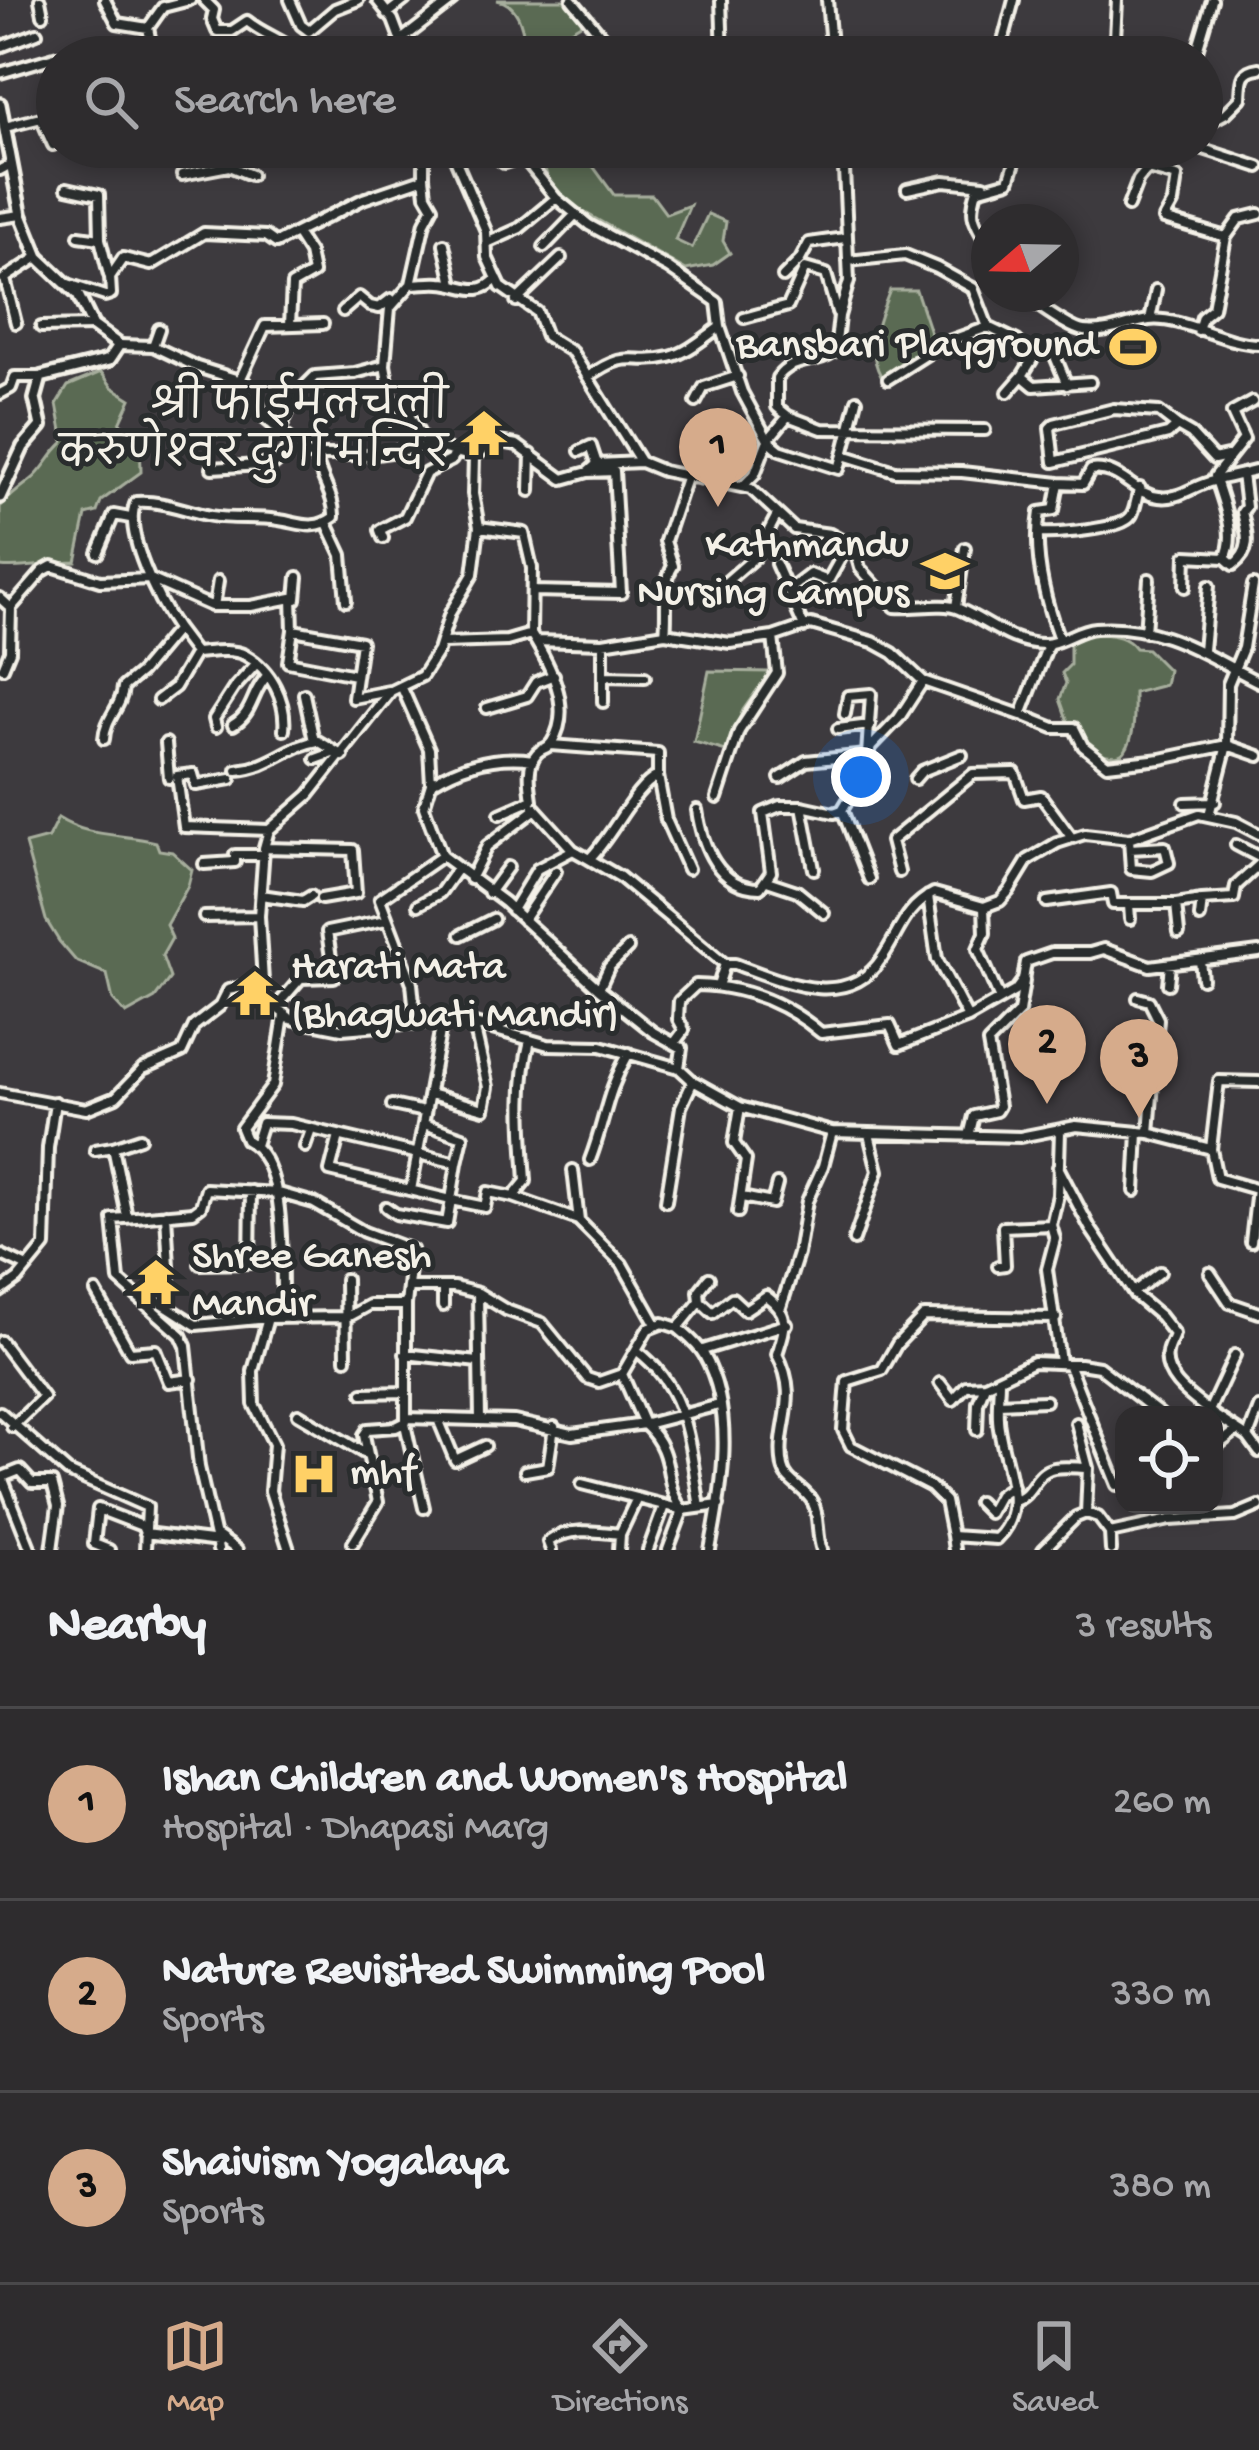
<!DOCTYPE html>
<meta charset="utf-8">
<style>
body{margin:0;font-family:"Gochi Hand","Playpen Sans Deva",sans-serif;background:#363436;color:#f1f3f6}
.controls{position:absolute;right:36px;bottom:36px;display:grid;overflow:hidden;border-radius:24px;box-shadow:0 6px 18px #0003}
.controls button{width:108px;height:108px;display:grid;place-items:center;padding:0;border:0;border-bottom:3px solid #49484a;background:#2e2c2e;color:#f1f3f6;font:60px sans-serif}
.compass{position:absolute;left:971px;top:204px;width:108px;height:108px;border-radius:50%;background:#2e2c2e;box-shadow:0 6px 18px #0003;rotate:250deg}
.you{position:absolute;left:861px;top:777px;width:42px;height:42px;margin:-30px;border:9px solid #fff;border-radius:50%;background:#1a73e8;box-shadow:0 0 0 18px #1a73e833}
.badge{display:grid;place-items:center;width:78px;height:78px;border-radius:50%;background:#d6ab8b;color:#111;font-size:39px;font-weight:700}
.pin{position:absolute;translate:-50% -99px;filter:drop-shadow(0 3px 6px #0008)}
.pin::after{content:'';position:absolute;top:63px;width:42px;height:36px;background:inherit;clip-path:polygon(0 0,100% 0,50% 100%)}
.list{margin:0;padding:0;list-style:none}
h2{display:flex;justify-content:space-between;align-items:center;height:156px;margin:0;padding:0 48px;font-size:51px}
h2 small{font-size:39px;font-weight:400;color:#a7a7aa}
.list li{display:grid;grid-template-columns:78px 1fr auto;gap:36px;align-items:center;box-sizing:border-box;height:192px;padding:0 48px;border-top:3px solid #49484a}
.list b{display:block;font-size:45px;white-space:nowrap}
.list p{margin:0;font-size:39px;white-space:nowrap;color:#a7a7aa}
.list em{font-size:39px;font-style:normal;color:#a7a7aa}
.icon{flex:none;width:66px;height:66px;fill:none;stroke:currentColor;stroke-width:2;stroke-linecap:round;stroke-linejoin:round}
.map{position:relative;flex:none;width:1259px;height:1550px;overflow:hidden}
.search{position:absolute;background:#2e2c2e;box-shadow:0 6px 18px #0003;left:36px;right:36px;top:36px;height:132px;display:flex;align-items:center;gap:30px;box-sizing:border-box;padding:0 42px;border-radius:66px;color:#a7a7aa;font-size:45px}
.sheet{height:732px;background:#2e2c2e}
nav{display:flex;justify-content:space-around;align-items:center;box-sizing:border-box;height:168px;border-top:3px solid #49484a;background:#2e2c2e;font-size:33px;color:#a7a7aa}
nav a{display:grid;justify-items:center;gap:6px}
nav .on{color:#d6ab8b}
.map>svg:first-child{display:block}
.green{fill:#5a6a52;stroke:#a7ae9d;stroke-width:3}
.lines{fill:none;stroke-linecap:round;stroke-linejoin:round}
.minor-casing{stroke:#f4f1e8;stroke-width:16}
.tertiary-casing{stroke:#f4f1e8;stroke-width:18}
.minor{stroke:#2a2d2e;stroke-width:8}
.tertiary{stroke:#2a2d2e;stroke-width:9}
.labels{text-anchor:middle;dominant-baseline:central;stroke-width:10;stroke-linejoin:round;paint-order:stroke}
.poi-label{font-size:42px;fill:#f4f1e8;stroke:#2a2d2e;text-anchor:end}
</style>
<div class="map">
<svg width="1259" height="1550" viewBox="0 0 1259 1550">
<rect width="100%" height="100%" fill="#3d3a3e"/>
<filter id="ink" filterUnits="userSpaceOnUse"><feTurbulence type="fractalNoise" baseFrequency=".00833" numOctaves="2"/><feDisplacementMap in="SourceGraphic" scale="24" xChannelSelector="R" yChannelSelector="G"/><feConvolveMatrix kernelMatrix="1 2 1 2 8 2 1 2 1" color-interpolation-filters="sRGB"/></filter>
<g filter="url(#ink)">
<path class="green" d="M497,0H569L584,22L559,37L572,57H528C523,34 522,4 497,0Z
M539,147H579L614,195H652L666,214L690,205L675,240L692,248L708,214L726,222L723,241L730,253L713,265L686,270L552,194Z
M890,290H916L933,341L910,363L881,376C865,348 879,319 890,290Z
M101,372L112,387L131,399L120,423C140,435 141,451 141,472L101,501L97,512L86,515L76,562C50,562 27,570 0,567V507C10,496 19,489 31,480C43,471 51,453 64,442L57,404L68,386Z
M1087,632C1105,636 1123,632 1135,648L1147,649L1168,670L1165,685L1134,693C1134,711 1136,735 1125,751C1120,757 1113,756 1107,755C1077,754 1068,723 1060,699L1066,683L1062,673L1070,665V639Z
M709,671L770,672L743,710L726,751L694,742Z
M58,818C89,838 122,833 156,842L159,850L172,852L192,870L188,886L166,925L172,938L162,956L170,978L155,998L126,1014L113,1000L107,974L76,961L59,941L46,920L25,844L48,838Z"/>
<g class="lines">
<defs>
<path id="minor" d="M40,0L43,15
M105,0L117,23L148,28L163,7L190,0
M204,0L214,10L212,19L217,31H232L247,21C265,36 286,40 303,57
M290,0L301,25L309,31L335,9L358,0
M377,0L393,20L407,57
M572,0L615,52L621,55L653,45L664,57
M721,0L723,57
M827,0L832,57
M387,14L405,0
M148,28L154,57
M400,41L453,0
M0,47L37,33
M1009,57L1001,49L1014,0
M1114,57L1117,0
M1195,57L1212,0
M0,73L58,56
M1202,126L1226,113L1241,98C1242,82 1240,70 1259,68
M5,127L41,118L53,145
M313,147H314
M419,147L424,156L447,147
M450,147L486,231L487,257L501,287L537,312L546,336L572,352L640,461
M482,147L504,163L523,157L556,198L589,225L668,268L717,302L720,327L742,392L768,440L780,450L839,469L843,455L895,471L962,472L1059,483
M1000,147L1019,149
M1197,147L1259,167
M229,166L251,175
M1147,169L1177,177L1173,203L1164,219L1226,237L1213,308L1202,317L1198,330
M0,170L11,164
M182,175L229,166L231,147
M67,188L99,195L100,239
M907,189L944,181L984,185
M1128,206L1138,180L1165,147
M0,218L21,215
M79,236L100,239L109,275
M1226,237L1239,219L1259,214
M489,242L520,228L556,198
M444,244L453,284
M544,247L576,214
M989,250C978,223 967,222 977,190L1009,181L1020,147
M848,261L905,255L937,268L973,288L988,327L1017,341L1032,360L1022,376L1034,386L1090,382
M783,277L800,260L809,243L845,238
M4,279L38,257
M5,279L16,323
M68,284L105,296L111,294L110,277L123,258L151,265L204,233L266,236L276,243L363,199L419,180L424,177V156
M411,284L425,222L433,207L426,195L424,177
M1020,294C1036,303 1070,330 1084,331C1107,334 1128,323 1149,320C1183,316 1223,344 1259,344
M516,301L561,258
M343,311L359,297L370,306L379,308L391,299
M744,318L788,306L805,268L826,274L837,312
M1150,320L1156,290
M290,324L292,285L313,273L309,253L296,233
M41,327L93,326
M119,345L153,346L197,367L245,382L255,392L262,416L309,455H369L432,446L474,457
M153,346L159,329
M1030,357L1047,348L1052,349L1067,385
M588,377C632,346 631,367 670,357C689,352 705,337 720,327
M888,379L946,342L988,327
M240,380L265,326L323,324
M1008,392L1022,376
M0,394L11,388L15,377H41
M696,402L704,387L738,376
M1114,409L1159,412L1177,426L1168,434L1054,462L1050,428L1054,424Z
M788,416L822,429L985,430
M1177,426L1191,434L1214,459L1227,456
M279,433L295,396L315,376L355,373L385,365
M427,447L405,408L392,405L385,365L390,308L411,284C421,284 431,282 441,283C464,284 478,299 497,278
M580,451L591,446L597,464
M843,455L857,400
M212,468L275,464L292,445
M743,486L755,474L768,440L788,416L777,407V378C793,356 815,365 835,351L839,316L849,281L843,147
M530,491L531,454
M327,523L342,555L346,601
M479,527L524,533L532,568L531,634
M1038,533C1056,534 1122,530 1131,516C1136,509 1136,497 1140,488
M383,538L380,530L405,517L426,473L452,460L455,452
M98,553L114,515L130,518
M1225,558L1233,565C1253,550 1247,534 1242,512L1246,507L1242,474
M776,564L804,627
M1185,587L1186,556L1225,558C1238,534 1222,501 1215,476L1244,439L1232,413L1252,402
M789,590L810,574L828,581L848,545
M533,591L621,593L614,471L588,472
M734,594L725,583L755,557L777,515
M0,598L11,608L43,571L52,566L100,581L150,579L211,606H251L292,598L293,630
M296,599L298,577
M214,606L218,581
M956,607L965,548
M177,629L195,653C210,652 231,648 245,655C271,669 287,701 284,730
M1145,632L1149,579
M665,633C668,613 662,582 673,566L665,541L687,475
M1059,639C1045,601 1033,553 1040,512L1054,510L1059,483L1083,484L1091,470C1121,466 1132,494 1159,497C1179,500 1194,485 1213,481C1228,477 1244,474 1259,470
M536,641L603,643L665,633L730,643L773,637L811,624L873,642L893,653L923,681
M443,643L507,641L531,634C549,663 574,708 552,742C546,751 544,746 537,753C526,765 530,785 532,800L500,814
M603,643V702
M1203,650L1209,586
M3,668L10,651L11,608
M355,675L288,662L293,630L361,642L353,698L389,691
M604,676L645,677
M1259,682C1203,654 1162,623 1095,628C1077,629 1061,644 1044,644C1011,644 987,621 959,609C942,602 915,609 895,607L860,568L854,547L830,534L794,529L751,489L663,471L641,462L597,464L588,472L563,479L517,445L495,441L474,457L473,494L479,527L473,574L450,613L438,651L422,676L391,691L309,795L269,830L264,848L259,916L264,998L291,1019L342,1029L442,1021L468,1022L548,1045L601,1046L679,1068L693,1081L740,1107L832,1132L1020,1137L1076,1126L1149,1133L1211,1149L1217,1178L1259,1190
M402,688L429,749L431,784L424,807L442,856L504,902L599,989L653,1032L682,1048L679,1068
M304,694L314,741
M158,700L175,687L195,653
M487,708L527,696L536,682L554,675
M1022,715L1054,728H1074L1083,746L1107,765L1161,759L1227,745L1259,756
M233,725C254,713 251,691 268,675
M216,727L214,719L234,688L256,664
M838,729L870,725
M104,739C105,718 122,707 123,687L141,672L177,629C159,603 122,531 136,502C164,500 184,511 211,516C234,520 257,516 279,520C301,523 313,532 334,517C335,496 319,477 316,456
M166,743L169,778
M551,745L658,753V776
M316,759L335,752
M237,770C272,767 286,746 318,741L343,756
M780,778L806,761L867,755L871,694L848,696L845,714
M231,779L196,785L193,774L177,776L184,827L269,830
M915,779L922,771L962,755
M432,783C463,764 497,755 533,760
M717,798L739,731L777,673L773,637
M1185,803L1215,802
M534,807L573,850
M697,810C702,845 718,888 760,888L771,872L763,813L780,806H802
M842,810L869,879
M1209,815L1227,745L1228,684L1243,648L1253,585
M1129,839L1131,869L1152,871L1169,863L1165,847L1130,849
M1236,845L1259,857
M264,848L353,850L356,893L321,899
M589,859L620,877L725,964
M204,864L235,862V855H263
M814,869L802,806L834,813L842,810L861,779L871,747L899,718L923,681L1021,715L1048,645
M899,872L891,841L973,774L1015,773L1024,799L1041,796L1072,838
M470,879L487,846L536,809
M767,881L797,891L824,913
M489,893L508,867
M261,895L303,901L311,896
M928,896L937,959L968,1018
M1047,902L1111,893L1113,904H1176
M418,905L440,893L457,869
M1129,905L1130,919
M984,907L985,933L978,949L999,997
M512,910L537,869L573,850L589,859C612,838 634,786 658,776L666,820L688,869
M204,917L259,916
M1200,917L1202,900L1234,898L1236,886L1259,865
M523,920L556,871
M1179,933L1176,904L1202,900
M461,935L493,919
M1200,960L1202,979
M1168,984L1170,965
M718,986L725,964H735C781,981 847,1012 882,958C900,932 904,908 934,893L984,907L1000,901L1009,891L1028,860L1057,843L1085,834L1129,839L1199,814L1236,822L1259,834
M599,989L609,967L628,948
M1138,998L1149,1001L1158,1019L1149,1133
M275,1008L301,978L334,977L327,932L386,920
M416,1024L412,983L380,899L442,856
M675,1042L684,1030L678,1019L679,1001L696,985C743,986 786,1003 821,1033L890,1025L899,1045L968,1018L1015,991L1023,980L1026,962L1052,953H1090L1104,949L1150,966L1259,952
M0,1093L86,1109L116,1097L143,1069L182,1052L194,1026L220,1006L228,990L261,983
M430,1094L484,1109L488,1087L474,1025
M392,1105L424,1112
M424,1124L463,1137L457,1163
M969,1136L974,1116L996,1111L999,1106L988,1043L1019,1012L1024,981
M255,1145L262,1123L291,1124L457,1163L451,1200L330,1171L339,1136
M305,1147L311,1130
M1211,1149L1219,1081L1259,1082
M95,1150L113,1147
M590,1160C606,1119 605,1094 629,1053
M1058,1167L1090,1228L1135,1295L1160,1316L1174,1334C1172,1341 1168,1346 1167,1353C1162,1380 1196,1400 1214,1415
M573,1170L579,1221L622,1264L656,1324
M411,1190L442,1021
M1135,1191L1138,1132
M513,1197L578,1220
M742,1197L772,1203L777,1184
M666,1201L681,1107L693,1081
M386,1207L396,1214L447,1223L451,1200L485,1207L488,1192L513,1197L526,1181C523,1132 518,1088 530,1040
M738,1212L746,1160L734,1143L740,1107
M166,1214L170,1284
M127,1216L113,1147L140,1138
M854,1240L878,1171L869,1134
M1251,1242L1257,1189
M0,1254L27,1267
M200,1264L250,1263L251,1191
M998,1266L1005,1265L1003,1227L1051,1225
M1210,1273L1230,1303L1259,1313
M345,1279L346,1359
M282,1287C281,1246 286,1161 246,1140L241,1128L273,1085L284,1015
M408,1287H454L478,1293L506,1310L542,1323L587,1378L599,1382L622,1374
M0,1292L18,1279L45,1246L48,1148L55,1102
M96,1292L130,1352L156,1350L169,1382L191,1379
M1134,1292L1160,1272
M478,1293L480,1420
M140,1298H154L196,1325L268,1318L347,1317L369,1305H406
M700,1301L699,1291L709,1278
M443,1306V1287
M781,1307L798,1254L807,1201L823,1166L832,1132
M268,1318L253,1371L254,1404L274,1444L270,1491L289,1550
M678,1328C687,1336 698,1344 704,1355C736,1411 722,1490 710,1550
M1,1341L43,1397L12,1427
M636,1350C689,1389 689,1446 700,1507
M703,1350L787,1324
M405,1354L478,1362
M1060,1362L1047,1269L1055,1239L1051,1225L1058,1195L1060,1131
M1069,1366L1117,1485L1124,1483
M940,1383L953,1400L966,1386L985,1385L1033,1362L1080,1364L1099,1367L1160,1414
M363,1393L406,1392
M999,1403L1045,1401
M1209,1411L1235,1355
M0,1412L68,1472L147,1507L145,1550
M298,1414L364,1453
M1214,1415L1248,1437L1259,1452
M406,1418L514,1421L572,1434L644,1424L622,1374L648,1329L663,1323L678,1328L700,1301L713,1313L732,1298L745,1310L766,1296C792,1315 785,1328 777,1354C802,1401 775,1426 783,1467C786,1483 806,1488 813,1503C820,1517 816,1535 822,1550
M438,1419L455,1460L485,1446
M1076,1423L1088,1468L1086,1513
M405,1424L424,1508
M644,1424C678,1455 661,1485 683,1510L668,1550
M646,1424L719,1405
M977,1430L978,1403L985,1385
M1248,1437L1259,1408
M1214,1448L1236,1431
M525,1471L548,1467L554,1427
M2,1477L31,1550
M0,1478L20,1470L32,1483H52L58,1506L52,1550
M582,1484L683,1510L719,1505
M1014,1501C1034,1495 1033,1472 1054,1468C1064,1466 1078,1468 1087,1468
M978,1502L989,1513L999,1495L1012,1486
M1086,1513L1098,1517L1110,1533
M1110,1533L1170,1520L1235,1516L1259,1506
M1110,1533L1111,1550
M952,1536L945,1501L931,1487L851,1446L843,1430L847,1381L882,1370L897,1344L924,1316L1056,1318
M219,1537L237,1550
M109,1550L94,1544L98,1509L142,1526L145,1533L219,1542
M218,1550L199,1467L186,1346L181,1335L119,1280L113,1219L193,1212L201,1206L206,1189L279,1193L314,1203L364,1232L412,1250L406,1305V1422L396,1427L368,1429L364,1435L378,1502L353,1543
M551,1550L548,1542C567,1527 596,1531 620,1534
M619,1550L620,1534L636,1500
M648,1550L664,1506
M954,1550L952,1536L996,1539C1029,1508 1004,1466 999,1428C996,1412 999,1395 999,1379
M1043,1550L1076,1517L1086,1513"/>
<path id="tertiary" d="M0,104L21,215L38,257L78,295L93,326L119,345L109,360L41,377L35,399L41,426L23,447L0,497"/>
</defs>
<use href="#minor" class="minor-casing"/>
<use href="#tertiary" class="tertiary-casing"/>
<use href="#minor" class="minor"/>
<use href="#tertiary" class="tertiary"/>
</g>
</g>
<defs>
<symbol id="stadium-bare" viewBox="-9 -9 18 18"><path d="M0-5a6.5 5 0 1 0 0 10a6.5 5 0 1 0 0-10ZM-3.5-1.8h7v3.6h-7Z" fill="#ffd166" stroke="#2a2d2e" stroke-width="2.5" paint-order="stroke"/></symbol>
<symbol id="temple-bare" viewBox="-9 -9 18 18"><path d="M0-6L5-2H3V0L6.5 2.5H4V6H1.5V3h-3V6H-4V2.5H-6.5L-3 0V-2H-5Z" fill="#ffd166" stroke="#2a2d2e" stroke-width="2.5" paint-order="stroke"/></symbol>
<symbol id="university-bare" viewBox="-9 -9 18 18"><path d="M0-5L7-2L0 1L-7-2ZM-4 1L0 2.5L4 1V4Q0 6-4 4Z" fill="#ffd166" stroke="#2a2d2e" stroke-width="2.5" paint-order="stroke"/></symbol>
<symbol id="hospital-bare" viewBox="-9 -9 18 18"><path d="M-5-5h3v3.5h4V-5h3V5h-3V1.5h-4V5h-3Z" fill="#ffd166" stroke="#2a2d2e" stroke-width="2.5" paint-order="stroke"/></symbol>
</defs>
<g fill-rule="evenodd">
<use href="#stadium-bare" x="1100" y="314" width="66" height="66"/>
<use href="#temple-bare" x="451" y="400" width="66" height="66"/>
<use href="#university-bare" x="912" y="538" width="66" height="66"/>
<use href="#temple-bare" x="222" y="960" width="66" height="66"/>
<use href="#temple-bare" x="123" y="1249" width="66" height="66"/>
<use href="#hospital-bare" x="281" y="1441" width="66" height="66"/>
</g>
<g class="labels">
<g class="poi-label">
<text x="1097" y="347">Bansbari Playground</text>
<text x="448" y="409">श्री फाईमलचुली<tspan x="448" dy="48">करुणेश्वर दुर्गा मन्दिर</tspan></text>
<text x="909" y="547">Kathmandu<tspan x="909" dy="48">Nursing Campus</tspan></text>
<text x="291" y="969" text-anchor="start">Harati Mata<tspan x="291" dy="48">(Bhagwati Mandir)</tspan></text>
<text x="192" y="1258" text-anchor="start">Shree Ganesh<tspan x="192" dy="48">Mandir</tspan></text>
<text x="350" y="1474" text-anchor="start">mhf</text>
</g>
</g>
</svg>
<div class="controls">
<button><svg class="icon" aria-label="locate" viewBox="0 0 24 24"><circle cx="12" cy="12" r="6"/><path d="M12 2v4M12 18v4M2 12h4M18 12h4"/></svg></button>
</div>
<svg class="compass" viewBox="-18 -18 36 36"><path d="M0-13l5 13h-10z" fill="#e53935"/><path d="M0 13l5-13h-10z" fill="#a7a7aa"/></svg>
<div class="you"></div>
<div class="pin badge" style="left:718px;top:507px">1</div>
<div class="pin badge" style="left:1047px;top:1104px">2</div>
<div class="pin badge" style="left:1139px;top:1118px">3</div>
<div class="search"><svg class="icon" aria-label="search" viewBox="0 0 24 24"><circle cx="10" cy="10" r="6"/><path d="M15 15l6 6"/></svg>Search here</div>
</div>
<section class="sheet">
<h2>Nearby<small>3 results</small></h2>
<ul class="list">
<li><span class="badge">1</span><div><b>Ishan Children and Women's Hospital</b><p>Hospital · Dhapasi Marg</p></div><em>260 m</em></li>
<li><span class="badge">2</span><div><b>Nature Revisited Swimming Pool</b><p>Sports</p></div><em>330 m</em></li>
<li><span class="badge">3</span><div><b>Shaivism Yogalaya</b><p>Sports</p></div><em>380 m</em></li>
</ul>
</section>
<nav>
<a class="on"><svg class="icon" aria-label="map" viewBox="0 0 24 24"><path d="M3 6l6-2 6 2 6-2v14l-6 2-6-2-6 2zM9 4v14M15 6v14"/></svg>Map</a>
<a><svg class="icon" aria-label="directions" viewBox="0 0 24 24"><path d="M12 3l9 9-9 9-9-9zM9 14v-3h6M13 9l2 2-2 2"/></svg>Directions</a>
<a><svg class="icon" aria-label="saved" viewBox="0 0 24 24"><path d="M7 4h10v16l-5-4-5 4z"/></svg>Saved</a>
</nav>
